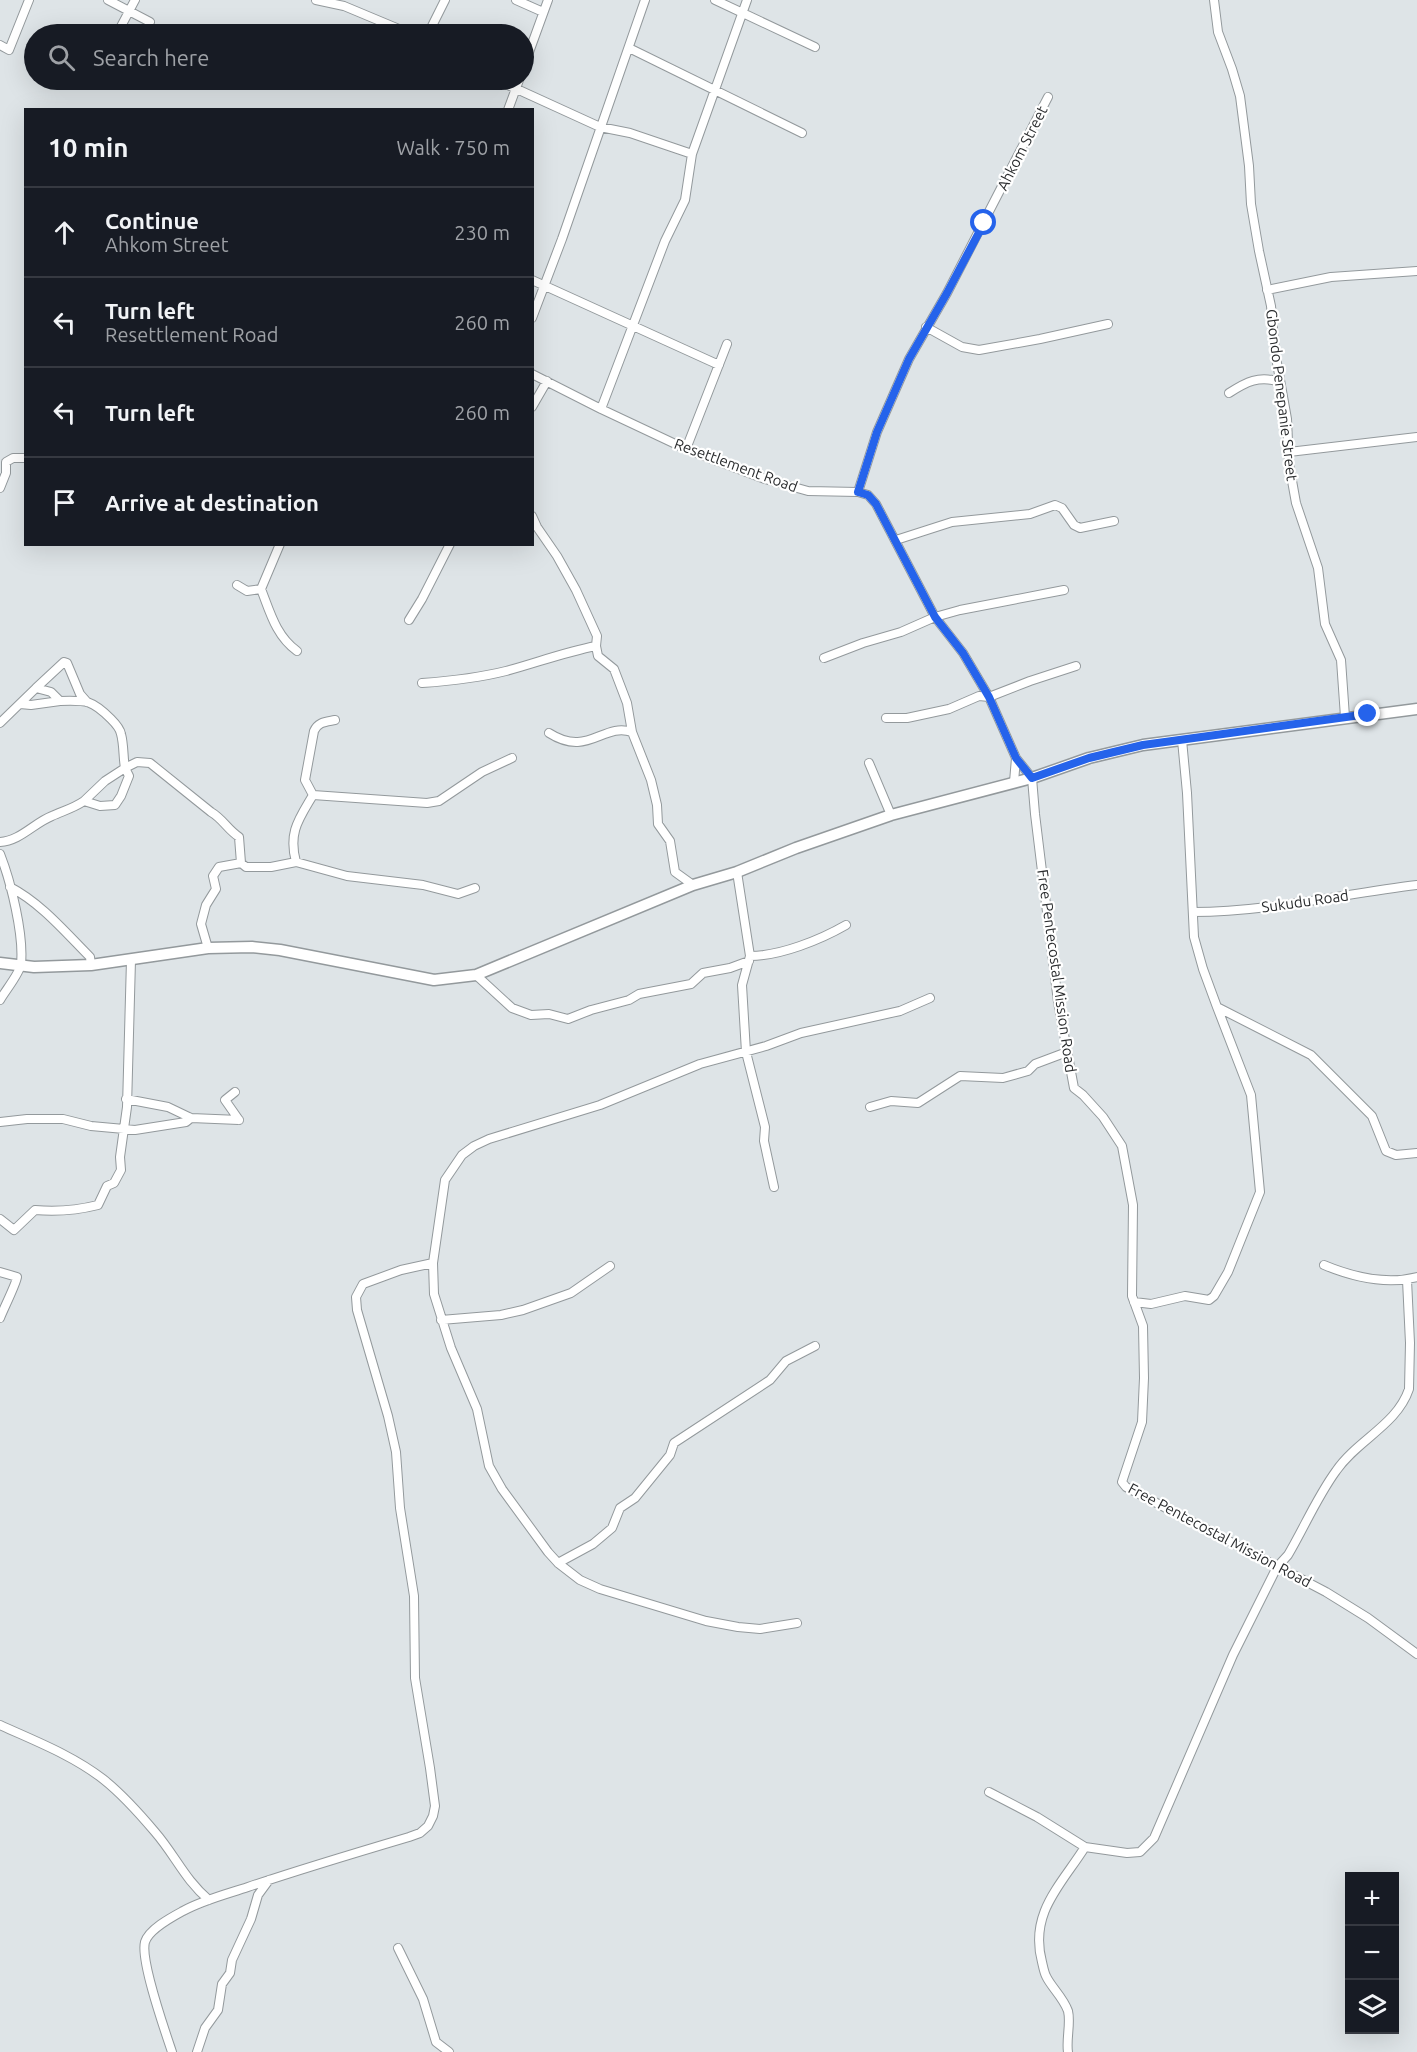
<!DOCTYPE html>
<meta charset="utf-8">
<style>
body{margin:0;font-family:Ubuntu,sans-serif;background:#20242c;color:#f1f3f6}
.controls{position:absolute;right:18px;bottom:18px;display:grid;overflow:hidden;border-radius:0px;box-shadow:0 6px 24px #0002}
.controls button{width:54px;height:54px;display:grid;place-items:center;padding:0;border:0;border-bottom:2px solid #363941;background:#171b24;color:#f1f3f6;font:30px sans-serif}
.stop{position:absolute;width:18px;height:18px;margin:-14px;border:4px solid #2563eb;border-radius:50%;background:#fff}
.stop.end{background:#2563eb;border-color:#fff;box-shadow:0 2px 6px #0008}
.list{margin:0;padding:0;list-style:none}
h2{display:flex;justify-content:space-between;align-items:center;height:78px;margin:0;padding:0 24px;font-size:26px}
h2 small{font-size:20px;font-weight:400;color:#9ea1a6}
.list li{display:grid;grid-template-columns:39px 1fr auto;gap:18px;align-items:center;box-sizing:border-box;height:90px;padding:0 24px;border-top:2px solid #363941}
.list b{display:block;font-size:22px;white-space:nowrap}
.list p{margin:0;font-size:20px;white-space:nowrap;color:#9ea1a6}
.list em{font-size:20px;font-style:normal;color:#9ea1a6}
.icon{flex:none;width:33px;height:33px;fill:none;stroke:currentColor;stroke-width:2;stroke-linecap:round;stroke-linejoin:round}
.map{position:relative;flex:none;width:1417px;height:2052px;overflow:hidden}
.search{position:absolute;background:#171b24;box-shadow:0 6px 24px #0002;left:24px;top:24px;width:510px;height:66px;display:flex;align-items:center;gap:15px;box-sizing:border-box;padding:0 21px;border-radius:33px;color:#9ea1a6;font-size:22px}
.panel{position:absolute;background:#171b24;box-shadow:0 6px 24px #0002;left:24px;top:108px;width:510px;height:438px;border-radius:0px}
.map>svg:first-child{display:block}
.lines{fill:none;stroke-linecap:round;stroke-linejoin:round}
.minor-casing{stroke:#93999c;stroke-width:10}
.secondary-casing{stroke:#93999c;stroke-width:13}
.minor{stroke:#fff;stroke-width:8}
.secondary{stroke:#fff;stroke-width:10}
.route{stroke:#2563eb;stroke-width:8}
.labels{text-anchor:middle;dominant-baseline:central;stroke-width:4.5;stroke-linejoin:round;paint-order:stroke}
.street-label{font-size:15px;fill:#2a2c2e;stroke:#fff}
</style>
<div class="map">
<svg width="1417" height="2052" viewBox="0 0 1417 2052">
<rect width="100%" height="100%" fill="#dee4e7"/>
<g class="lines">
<defs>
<path id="minor" d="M108,0L150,22
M316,0L344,6L411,34
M516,0L543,12
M715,0L815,47
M1214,0L1218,32L1232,69L1240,96L1249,166L1251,204L1259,251L1271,306L1275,352L1287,419L1289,464L1296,503L1318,568L1325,624L1341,660L1345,717
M117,34L135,0
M428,34L445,0
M0,45L9,50L29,0
M629,48L802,133
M524,66L548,0
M497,80L600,127L630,133L692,154
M508,110L519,80
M532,280L719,365
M1267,290L1331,277L1417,271
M532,318L562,239L645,0
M926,327L962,347L979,350L1040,339L1108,324
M532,374L601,409L686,449L765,479L808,491L858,492L868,495L876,504L935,617L963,653L989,697L1016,758L1032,778L1035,814L1058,1002L1074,1088L1083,1095L1103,1117L1122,1146L1133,1205L1132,1296L1143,1326L1144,1378L1142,1422L1122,1482L1126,1487L1326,1592L1368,1618L1417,1654
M1229,393C1246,382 1259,375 1280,382
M532,407L547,381
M601,409L665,241L685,200L692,154L747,0
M686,449L727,344
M1289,452L1417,437
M0,488L6,473V462L13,458H26
M858,492L877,432L909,359L947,293L1048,97
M532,516L537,527L557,556L576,590L597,636L596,646L598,656L614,669L627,703L632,732L651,780L657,805L658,824L670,841L675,872L693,885
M896,540L952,522L1030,514L1055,505L1062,508L1074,525L1080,528L1114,521
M280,544L261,589C270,612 276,636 297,651
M237,585L247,591L261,589
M409,620L422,599L450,544
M824,658L863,643L901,632L935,617L960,610L1064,590
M422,683C450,681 478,678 506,671C536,663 565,652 596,646
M36,688L64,662L67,663L80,694L87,702
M20,704L31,705L60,701
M886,718H907L949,709L979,696L989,697L1030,681L1076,666
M0,723L36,688L51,692L60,701C87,700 92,700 111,719C115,723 120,728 121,734C124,745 123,757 125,768L105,781L84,801
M549,733C588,758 603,722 632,732
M1182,740L1187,793L1194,937L1203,969L1217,1007L1311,1055L1372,1116L1386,1151L1396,1155L1417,1153
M869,763L891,815
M1014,782L1016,758
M313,795L305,780L314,731C318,722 325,722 335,720
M0,842C20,841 34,823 52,816C63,811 74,808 84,801L100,806L115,805L121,796L129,776L125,768L137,762L150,763L211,812C223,819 227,829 239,837L241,863L246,867H271L296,862L347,876L423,885L458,894L475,888
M0,854C11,882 24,935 21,964C20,973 5,991 0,1000
M296,862C288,832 299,819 313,795L427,803L439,801L482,772L512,758
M737,872L750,956L742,985L746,1052L765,1127L764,1141L774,1187
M10,887C41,903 66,933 90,957L91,965
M1193,912C1268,912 1342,894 1417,885
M208,948L201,924L206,905L216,889L213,876L219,867L241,863
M750,956C780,956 820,940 846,925
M476,975L512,1008L531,1015L549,1014L568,1019L591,1010L629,1000L639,994L691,984L703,973L730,968L749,961
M235,1092L225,1100L239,1120
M126,1099L168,1107L191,1118L239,1120
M870,1107L891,1101L918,1103L960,1076L1003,1078L1028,1071L1035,1064L1067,1052
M0,1122L27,1119H63L91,1126L135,1130L186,1122L191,1118
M0,1219L14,1230L35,1210C57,1212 78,1210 98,1205L107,1186L114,1183L121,1170L120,1157L127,1107L131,960
M1324,1265C1353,1277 1386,1285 1417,1277
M0,1272L17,1277C17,1282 3,1310 0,1318
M1134,1302L1151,1304L1185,1296L1209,1300L1214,1296L1228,1272L1260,1192L1251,1095L1217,1007
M441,1320L501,1315L523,1310L571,1293L610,1266
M558,1563L593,1544L612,1528L620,1508L635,1498L670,1455L674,1443L770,1380L786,1361L815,1346
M797,1623L760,1629L738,1627L706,1621L600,1589L580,1580L558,1563L548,1552L502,1489L489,1466L477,1409L451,1348L434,1294L433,1263L445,1180L462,1155L474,1146L489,1139L600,1105L700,1064L766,1046L801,1033L900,1011L930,998
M0,1725C35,1741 72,1755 103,1779C122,1794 139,1813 155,1832C175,1855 185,1880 209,1900
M989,1792L1037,1817L1085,1847L1127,1853L1140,1852L1154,1838L1233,1655L1277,1567L1288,1555C1304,1528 1317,1497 1336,1471C1357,1440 1397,1425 1409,1389L1410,1343L1407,1280
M398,1948L423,1999L436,2042L449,2052
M172,2052C165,2031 140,1960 145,1942C149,1929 172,1917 183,1911C203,1900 227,1894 248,1887C301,1869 355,1853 409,1837L420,1833L428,1826L433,1816L435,1806L430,1768L415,1678L414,1596L400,1508L396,1452L388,1416L357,1310L356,1297L363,1284L401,1270L433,1263
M197,2052L205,2028L218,2010L222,1984L230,1973L232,1960L251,1919L258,1895L269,1880
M1068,2052C1066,2039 1071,2023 1068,2011C1063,1997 1051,1987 1046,1976C1044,1972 1043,1966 1042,1962C1029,1913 1061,1885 1085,1847"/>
<path id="secondary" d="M0,963L34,967L91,965L208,948L252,947L280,950L434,980L476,975L693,885L737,872L796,848L891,815L1032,778L1089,758L1143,745L1417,709"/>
</defs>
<use href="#minor" class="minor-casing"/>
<use href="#secondary" class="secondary-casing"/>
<use href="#minor" class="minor"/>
<use href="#secondary" class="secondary"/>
</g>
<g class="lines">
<path class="route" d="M984,223L947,293L909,359L877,432L858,492L868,495L876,504L935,617L963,653L989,697L1016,758L1032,778L1089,758L1143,745L1368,714"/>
</g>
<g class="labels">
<g class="street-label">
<text transform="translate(1022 148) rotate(-63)">Ahkom Street</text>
<text transform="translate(1282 395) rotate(83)">Gbondo Penepanie Street</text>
<text transform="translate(736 465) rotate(20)">Resettlement Road</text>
<text transform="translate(1305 901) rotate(-8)">Sukudu Road</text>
<text transform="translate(1057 971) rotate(82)">Free Pentecostal Mission Road</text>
<text transform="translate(1220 1535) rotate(28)">Free Pentecostal Mission Road</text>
</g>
</g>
</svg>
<div class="controls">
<button>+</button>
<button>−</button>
<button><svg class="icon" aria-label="layers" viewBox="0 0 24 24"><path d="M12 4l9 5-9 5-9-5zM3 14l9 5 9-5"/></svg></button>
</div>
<div class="stop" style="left:984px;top:223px"></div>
<div class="stop end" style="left:1368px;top:714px"></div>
<div class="search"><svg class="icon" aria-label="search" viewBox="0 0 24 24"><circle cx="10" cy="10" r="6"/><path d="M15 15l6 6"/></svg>Search here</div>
<section class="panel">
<h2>10 min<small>Walk · 750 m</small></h2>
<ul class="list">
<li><svg class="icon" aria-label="ahead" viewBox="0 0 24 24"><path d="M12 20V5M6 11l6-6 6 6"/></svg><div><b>Continue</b><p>Ahkom Street</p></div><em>230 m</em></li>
<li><svg class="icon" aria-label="left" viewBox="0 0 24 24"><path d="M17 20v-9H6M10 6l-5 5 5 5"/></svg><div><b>Turn left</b><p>Resettlement Road</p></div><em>260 m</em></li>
<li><svg class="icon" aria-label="left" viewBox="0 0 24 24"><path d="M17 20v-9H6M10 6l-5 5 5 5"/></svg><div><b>Turn left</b></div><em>260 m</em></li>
<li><svg class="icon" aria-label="arrive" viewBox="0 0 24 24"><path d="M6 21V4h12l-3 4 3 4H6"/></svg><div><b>Arrive at destination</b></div></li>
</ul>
</section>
</div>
